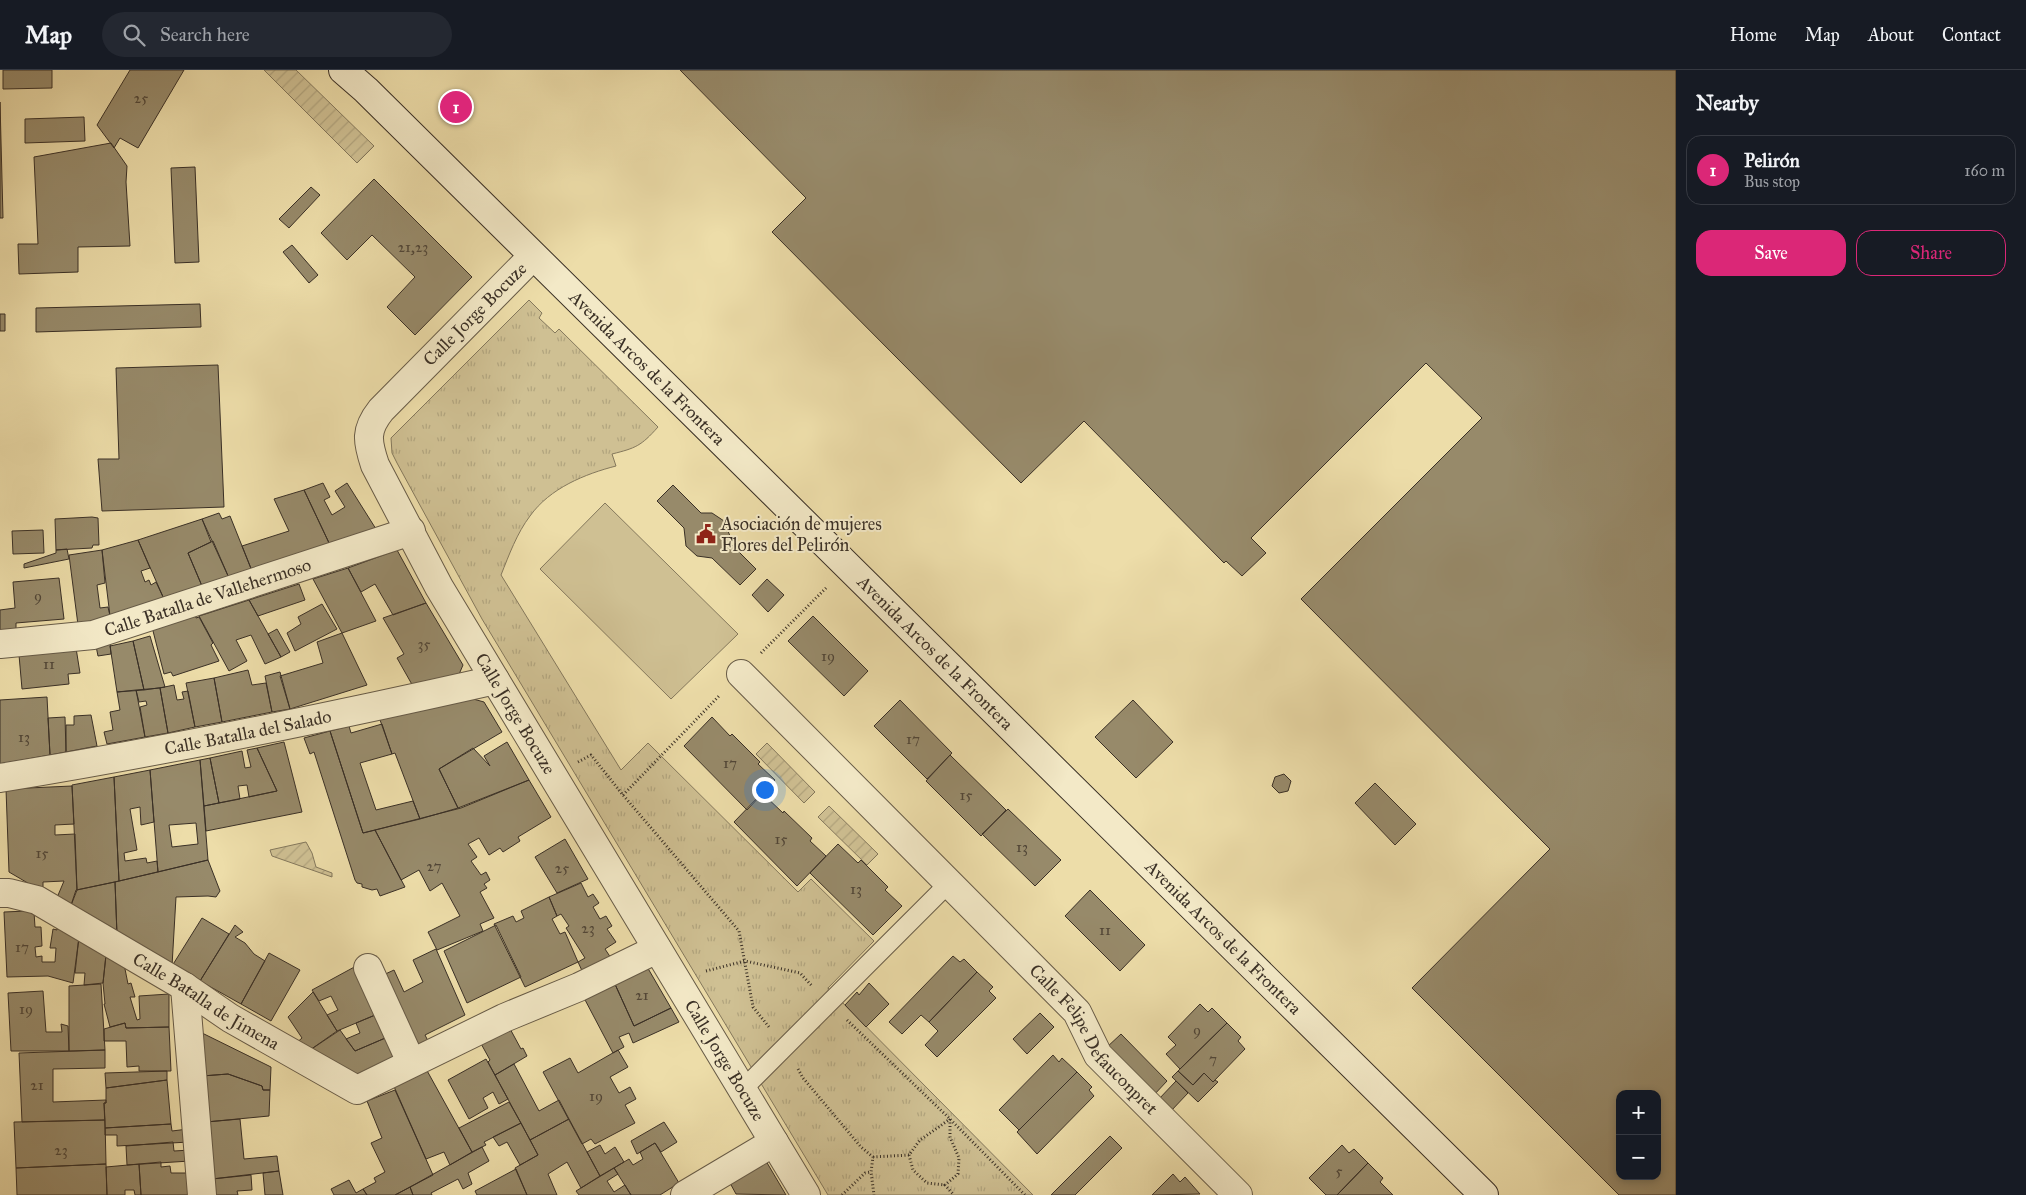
<!DOCTYPE html>
<meta charset="utf-8">
<style>
body{margin:0;font-family:"IM FELL Great Primer",serif;background:#242831;color:#f1f3f6}
.controls{position:absolute;right:15px;bottom:15px;display:grid;overflow:hidden;border-radius:10px;box-shadow:0 2px 8px #0003}
.controls button{width:45px;height:45px;display:grid;place-items:center;padding:0;border:0;border-bottom:1px solid #363941;background:#171b24;color:#f1f3f6;font:25px sans-serif}
.you{position:absolute;left:764px;top:719px;width:18px;height:18px;margin:-12px;border:4px solid #fff;border-radius:50%;background:#1a73e8;box-shadow:0 0 0 8px #1a73e833}
.badge{display:grid;place-items:center;width:32px;height:32px;border-radius:50%;background:#db2777;color:#fff;font-size:16px;font-weight:700}
.pin{position:absolute;translate:-50% -50%;border:2px solid #fff;box-shadow:0 1px 5px #0006}
.list{margin:0;padding:0;list-style:none}
h2{display:flex;justify-content:space-between;align-items:center;height:65px;margin:0;padding:0 20px;font-size:21px}
h2 small{font-size:16px;font-weight:400;color:#9ea1a6}
.list li{display:grid;grid-template-columns:32px 1fr auto;gap:15px;align-items:center;box-sizing:border-box;height:70px;margin:0 10px 10px;padding:0 10px;border:1px solid #363941;border-radius:15px}
.list b{display:block;font-size:19px;white-space:nowrap}
.list p{margin:0;font-size:16px;white-space:nowrap;color:#9ea1a6}
.list em{font-size:16px;font-style:normal;color:#9ea1a6}
.actions{display:flex;gap:10px;padding:15px 20px}
.actions a{flex:1;padding:11px 0;border:1px solid #db2777;border-radius:15px;text-align:center;font-size:18px;color:#db2777}
.actions .main{background:#db2777;color:#fff}
.icon{flex:none;width:28px;height:28px;fill:none;stroke:currentColor;stroke-width:2;stroke-linecap:round;stroke-linejoin:round}
.map{position:relative;flex:none;width:1676px;height:1125px;overflow:hidden}
header{display:flex;align-items:center;gap:30px;box-sizing:border-box;height:70px;padding:0 25px;background:#171b24;border-bottom:1px solid #363941}
header strong{font-size:24px}
nav{display:flex;gap:28px;margin-inline-start:auto;font-size:18px}
.search{width:350px;height:45px;background:#242831;display:flex;align-items:center;gap:12px;box-sizing:border-box;padding:0 18px;border-radius:28px;color:#9ea1a6;font-size:19px}
main{display:flex}
aside{flex:1;background:#171b24}
.map>svg:first-child{display:block}
.park{fill:url(#park-tufts);stroke:#84785c}
.garden{fill:url(#garden-furrows);stroke:#84785c}
.pitch{fill:#cfc093;stroke:#84785c}
.building{fill:#978a6a;stroke:#3a3026;fill-rule:evenodd}
.lines{fill:none;stroke-linecap:round;stroke-linejoin:round}
.lane-casing{stroke:#675b47;stroke-width:20}
.street-casing{stroke:#675b47;stroke-width:30}
.secondary-casing{stroke:#3a3026;stroke-width:30}
.path{stroke:#3a3026;stroke-width:3;stroke-dasharray:1 2.5;stroke-linecap:butt}
.lane{stroke:#f3e9c7;stroke-width:18}
.street{stroke:#f3e9c7;stroke-width:28}
.secondary{stroke:#f3e9c7;stroke-width:28}
.labels{text-anchor:middle;dominant-baseline:central;stroke-width:4;stroke-linejoin:round;paint-order:stroke}
.number-label{font-size:15px;fill:#514637}
.street-label{font-size:18px;fill:#3a3026;stroke:#f3e9c7}
.poi-label{font-size:18px;fill:#3a3026;stroke:#f3e9c7;text-anchor:start}
</style>
<header>
<strong>Map</strong>
<div class="search"><svg class="icon" aria-label="search" viewBox="0 0 24 24"><circle cx="10" cy="10" r="6"/><path d="M15 15l6 6"/></svg>Search here</div>
<nav><a>Home</a><a>Map</a><a>About</a><a>Contact</a></nav>
</header>
<main>
<div class="map">
<svg width="1676" height="1125" viewBox="0 0 1676 1125">
<defs>
<pattern id="park-tufts" width="24" height="20" patternUnits="userSpaceOnUse" patternTransform="scale(1.25)"><rect width="24" height="20" fill="#cfc093"/><path d="M3 7l-1-3M5 7V3M7 7l1-3M15 17l-1-3M17 17v-4M19 17l1-3" fill="none" stroke="#b2a57f"/></pattern>
<pattern id="garden-furrows" width="10" height="10" patternUnits="userSpaceOnUse" patternTransform="scale(1.25)"><rect width="10" height="10" fill="#cfc093"/><path d="M-1 1l2-2M0 10L10 0M9 11l2-2" fill="none" stroke="#b2a57f"/></pattern>
</defs>
<rect width="100%" height="100%" fill="#eddda9"/>
<filter id="stains"><feTurbulence type="fractalNoise" baseFrequency=".004" numOctaves="4"/><feColorMatrix values="0 0 0 0 .2 0 0 0 0 .09 0 0 0 0 .02 0 0 0 .5 -.17"/></filter>
<radialGradient id="worn" r=".72"><stop offset=".6" stop-color="#630" stop-opacity="0"/><stop offset="1" stop-color="#630" stop-opacity=".3"/></radialGradient>
<path class="park" d="M529,230L542,243L539,248L555,263L559,259L658,357C641,376 636,378 612,384L616,396C585,404 550,418 530,446C517,463 509,485 501,505L621,700L648,673L798,822L811,809L874,871L828,918L1033,1125H828L482,549L397,393L392,383L391,368Z"/>
<path class="garden" d="M264,0H296L374,76L357,93Z
M767,673L815,722L804,733L756,684Z
M829,736L878,784L867,795L818,747Z
M306,772L312,783L316,797L332,803V807L272,786L270,780Z"/>
<path class="pitch" d="M605,433L738,564L671,629L540,499Z"/>
<path class="building" d="M3,0H52V18L3,19Z
M130,0H184L138,78L120,68L114,78L97,55Z
M680,0H1676V1125H1619L1412,918L1550,779L1301,529L1482,348L1426,293L1251,468L1266,483L1242,506L1226,491L1224,493L1084,351L1021,413L772,162L806,128ZM1620,1024H1657V1106H1620Z
M0,32L3,148H0Z
M84,47L85,71L25,73V49Z
M111,73L127,96L126,112L130,176L78,177V202L19,204L18,174H38L34,87Z
M195,97L199,192L175,193L171,98Z
M374,109L472,207L415,265L387,237L415,207L372,165L347,190L321,163Z
M311,117L320,125L289,158L279,149Z
M292,175L318,205L309,213L283,182Z
M200,234L201,257L36,262V238Z
M0,244H5V261H0Z
M218,295L224,437L102,441L98,389H119L116,298Z
M323,413L330,427L324,430L332,445L345,437L335,421L347,413L376,459L330,475L304,420Z
M673,415L701,443H712L724,451L730,466L729,472L756,499L740,515L712,488L697,486L686,476L684,458L657,431Z
M304,420L330,475L252,501L242,476L289,461L274,429Z
M219,443L222,449L230,446L252,501L229,508L202,449Z
M92,447L98,448L99,475H93L92,478L56,480L55,449Z
M202,449L211,472L188,483L202,516L164,529L138,470Z
M43,460L44,483L13,484L12,461Z
M138,470L150,498L141,501L145,512L149,510L151,515L156,512L164,529L110,546L102,480Z
M213,471L229,508L202,516L188,483Z
M67,479L69,489L24,498V494L56,483V480Z
M102,480L105,513L97,515L100,538L108,537L110,546L78,555L69,485Z
M397,480L426,533L393,545L375,514L361,522L348,498Z
M348,498L376,551L342,563L313,509Z
M59,508L64,549L16,553V561H0V540L15,538L13,512Z
M767,509L784,525L768,542L752,525Z
M299,514L305,530L258,546L249,530Z
M249,530L281,587L265,594L251,565L236,570L247,591L229,601L199,546Z
M426,533L463,595L457,609L414,618L397,588L404,584L383,548Z
M322,534L337,559L295,581L287,563L301,554L298,547Z
M195,543L196,548L199,547L213,573L211,575L219,591L173,606L171,602L164,604L152,557Z
M813,546L868,601L844,626L788,571Z
M277,559L290,582L281,587L268,564Z
M342,563L367,615L290,639L280,606L323,593L317,572Z
M150,566L165,617L144,620L133,571Z
M133,571L144,620L117,622L110,576Z
M110,573L111,584L98,586L96,576Z
M76,578L80,603L68,604L69,614L22,619L19,585Z
M248,600L252,615L266,613L272,642L222,652L214,608Z
M280,602L290,639L272,642L265,606Z
M214,608L222,652L195,657L186,613Z
M174,615L177,630L184,629L182,622L188,621L195,657L168,663L160,618Z
M160,618L168,663L145,667L140,637L147,635L146,631L139,632L136,620Z
M136,620L145,667L107,674L104,662L113,660L110,642L120,640L117,622Z
M47,627L50,685L0,694V630Z
M466,627L484,632L502,662L439,699L458,738L420,749L395,683L392,684L379,647Z
M900,630L952,683L927,709L874,656Z
M1133,630L1173,672L1136,708L1095,667Z
M91,645L97,676L66,682V655H74V646Z
M65,647L66,682L50,685L48,648Z
M712,647L730,666L732,664L760,692L758,694L775,710L747,740L684,676Z
M382,654L392,684L360,693L376,740L413,731L420,749L363,763L330,661L349,656L351,663Z
M330,661L363,763L375,760L405,817L380,826L377,819L372,820L362,817V814L357,813L355,810L314,682L310,684L304,668Z
M284,672L302,742L206,761L204,736L277,721L257,678Z
M507,672L529,710L458,738L439,699L473,678L490,696L484,686Z
M257,678L277,721L249,727L247,715L238,716L240,729L219,733L210,688L242,681L245,698L251,697L247,680Z
M950,685L1006,740L981,766L926,711Z
M210,688L219,733L204,736L200,690Z
M200,690L208,790L158,802L150,700ZM196,753L198,774L172,777L169,755Z
M150,700L154,752L141,755L140,737L130,739L137,780L124,783L125,791L146,788L147,793L157,791L158,802L119,811L114,707Z
M1284,704L1291,711L1288,721L1279,723L1272,716L1275,707Z
M114,707L119,811L77,820L72,715Z
M529,710L551,747L518,767L520,771L503,782L500,778L489,785L479,768L468,774L477,787L471,791L481,805L486,802L490,810L484,814L487,818L480,822L494,848L480,854L483,861L437,880L428,862L460,846L442,813L430,821L419,800L401,810L375,760L461,738Z
M1375,713L1416,754L1395,775L1355,733Z
M72,716L74,754L55,755V765L75,764L77,820L70,838L56,830L64,811L43,812V822L9,802L6,719Z
M762,723L783,743L784,741L812,768L810,771L826,786L797,816L734,752Z
M1008,739L1061,790L1035,816L982,764Z
M565,769L588,809L557,823L535,787Z
M838,774L858,793L861,790L888,817L885,820L902,836L873,865L810,803Z
M208,790L220,821L216,827L208,826L176,827L172,896L117,865L115,812Z
M115,812L117,865L70,838L76,820Z
M581,813L588,827L593,824L599,833L593,837L600,849L606,846L612,856L607,859L616,872L605,879L613,891L584,905L578,892L585,888L566,858L569,856L561,844L557,846L549,827Z
M1090,820L1145,875L1120,901L1065,846Z
M549,827L557,846L552,849L560,864L565,862L578,892L525,917L494,854L513,846L516,852L524,848L521,841Z
M27,841L34,842L35,857H41L42,876L35,877L36,887L42,886V892H55L56,878H50L53,859L57,860L58,853L79,867L73,913L48,906L7,907L4,842Z
M202,848L229,864L200,911L172,896Z
M235,855L243,862L235,867L245,873L254,884L265,891L241,934L200,911Z
M496,855L521,907L467,933L444,881Z
M79,867L106,885L103,913L84,915L85,903H75Z
M436,879L465,945L425,965L429,973L414,980L381,906L394,900L404,922L423,912L413,890Z
M269,883L300,900L271,951L241,934Z
M106,885L124,894L128,914L131,913L135,927H130L137,950L140,949L139,926L169,924V957L126,958L125,953L110,957L104,934H105L103,913Z
M953,886L960,892L964,889L977,902L929,952L921,945L902,964L889,952Z
M358,895L380,943L337,961L327,945L338,940L331,926L319,931L312,920Z
M646,895L671,938L634,956L614,912Z
M977,902L993,917L989,921L996,928L937,987L925,975L938,961L929,952Z
M614,912L634,956L671,938L679,952L633,973L629,963L619,967L624,977L613,983L583,926Z
M869,913L889,934L866,957L845,935L857,922L859,925Z
M101,914L105,980L69,981V916Z
M43,921L46,962H62L61,954L68,956L69,981H11L8,923Z
M313,922L337,961L310,980L294,975L302,968L288,947Z
M1200,934L1208,942L1212,938L1227,953L1180,999L1166,984L1176,975L1168,967Z
M380,943L390,966L355,981L346,969L360,963L356,953Z
M1040,943L1054,957L1027,984L1013,969Z
M125,953L126,958L169,957L171,1001H139V996L127,997L126,971H104V959Z
M1227,953L1241,967L1238,971L1245,979L1213,1012L1204,1003L1193,1015L1178,1001Z
M508,955L521,979L523,978L527,986L495,1005L488,992L490,990L479,970Z
M340,960L355,981L390,966L399,986L356,1010L310,980Z
M198,961L271,997L270,1020H263L262,1016L228,1004L202,1006Z
M1121,964L1167,1011L1153,1026L1106,978Z
M105,980V998L53,999V1032L106,1030V1033H104L105,1050L22,1052L19,983Z
M618,980L628,997L610,1007L619,1023L630,1017L636,1029L625,1035L635,1053L595,1074L591,1069L582,1074L543,1002L570,988L578,1003Z
M1053,985L1059,992L1062,988L1077,1002L1019,1060L999,1040Z
M486,989L508,1029L499,1034L493,1022L483,1028L488,1038L469,1049L448,1010Z
M514,994L539,1041L559,1030L569,1049L530,1070L495,1005Z
M425,997L472,1082L450,1095L444,1082L426,1089L392,1012Z
M167,1001V1010L106,1018L105,1003Z
M1178,1001L1193,1015L1204,1003L1213,1012L1215,1010L1218,1012L1198,1032L1172,1007Z
M1077,1002L1092,1017L1089,1020L1094,1026L1037,1084L1017,1062Z
M228,1004L262,1016L263,1020H270L269,1046L206,1052L202,1006Z
M167,1010L171,1054L105,1058L104,1033H106V1018Z
M1176,1011L1188,1023L1170,1042L1158,1030Z
M395,1020L433,1105L395,1125H367L363,1119L376,1112L374,1108L385,1102L371,1073L382,1068L367,1031Z
M509,1032L521,1053L484,1072L486,1075L472,1082L459,1058Z
M240,1049L244,1089L277,1086L279,1101L212,1109L206,1052Z
M569,1049L600,1106L581,1118L567,1092L548,1104L557,1125H527L515,1098L538,1085L530,1070Z
M105,1050L106,1094L16,1098L14,1052Z
M664,1052L677,1072L661,1082L655,1073L637,1084L631,1071Z
M521,1053L538,1085L520,1095L507,1072L499,1076L493,1067Z
M171,1054L172,1061L188,1059L189,1072L117,1076V1065H105V1058Z
M1110,1066L1122,1078L1075,1125H1051Z
M173,1072L174,1081L190,1080V1091L127,1095L126,1076Z
M655,1073L679,1113L660,1125H631L614,1098L629,1089L633,1095L643,1089L640,1082Z
M600,1075L605,1084L615,1077L624,1092L600,1106L587,1082Z
M1342,1075L1349,1083L1354,1079L1368,1093L1337,1125H1326L1309,1108Z
M482,1077L489,1091L468,1103L472,1114L463,1119L458,1109L431,1123L432,1125H413L410,1117Z
M766,1091L786,1125L736,1124L730,1113Z
M161,1092V1097L170,1096L171,1103H191L192,1125H141L139,1094Z
M1368,1093L1383,1108L1380,1112L1393,1125H1337Z
M106,1094L107,1125H17L16,1098Z
M139,1094L141,1125H135L134,1120H125V1125H107L106,1097Z
M614,1098L618,1104L607,1111L614,1122L625,1115L631,1125H579L576,1121Z
M516,1099L527,1125H477L475,1121Z
M279,1101L283,1125H265L263,1103Z
M1173,1104L1180,1112L1185,1107L1200,1124L1152,1125Z
M251,1105L252,1120L237,1121L238,1125H214L212,1109Z
M349,1110L356,1123L363,1119L367,1125H334L331,1119Z
M410,1117L413,1125H395Z"/>
<g class="lines">
<defs>
<path id="lane" d="M743,1019L949,813"/>
<g id="street">
<path id="s1" d="M533,186L381,340C365,360 367,371 375,395L439,517L806,1125"/>
<path id="s2" d="M0,574L93,565L411,461"/>
<path id="s3" d="M741,604L1077,942L1098,985L1238,1125"/>
<path id="s4" d="M0,708C166,681 331,647 495,610"/>
<path id="s5" d="M0,823H9L37,830L185,917L230,948L357,1020L504,948L579,917L657,879"/>
<path d="M368,898L411,992"/>
<path d="M185,917L202,1125"/>
<path d="M685,1125L774,1072"/>
</g>
<g id="secondary">
<path id="s6" d="M343,0L366,20L1484,1125"/>
</g>
</defs>
<use href="#lane" class="lane-casing"/>
<use href="#street" class="street-casing"/>
<use href="#secondary" class="secondary-casing"/>
<path class="path" d="M761,583L827,517
M578,692L591,685L623,725L739,861L753,937L769,957
M623,725L720,625
M706,901L745,891L800,903L812,916
M847,950L950,1049L1025,1125
M798,999L803,1008L861,1077L873,1087L871,1102L874,1125
M950,1049V1067L959,1088L958,1104L945,1115L954,1125
M909,1085L913,1100L927,1113L945,1115
M873,1087L909,1085L920,1070L950,1049
M842,1125L865,1103L871,1102"/>
<use href="#lane" class="lane"/>
<use href="#street" class="street"/>
<use href="#secondary" class="secondary"/>
</g>
<defs>
<symbol id="civic-bare" viewBox="-9 -9 18 18"><path d="M-.6-6.5H3V-4.5H.6V-3L4-1V1h2V6H-6V1h2V-1L-.6-3ZM-1.2 2.5V6h2.4V2.5Z" fill="#8f2418" stroke="#f3e9c7" stroke-width="2.5" paint-order="stroke"/></symbol>
</defs>
<g fill-rule="evenodd">
<use href="#civic-bare" x="692" y="450" width="28" height="28"/>
</g>
<g class="labels">
<g class="number-label">
<text x="141" y="28">25</text>
<text x="413" y="177">21,23</text>
<text x="38" y="526">9</text>
<text x="424" y="574">35</text>
<text x="828" y="586">19</text>
<text x="49" y="594">11</text>
<text x="24" y="667">13</text>
<text x="913" y="669">17</text>
<text x="730" y="693">17</text>
<text x="966" y="725">15</text>
<text x="781" y="769">15</text>
<text x="1022" y="777">13</text>
<text x="42" y="783">15</text>
<text x="434" y="796">27</text>
<text x="562" y="798">25</text>
<text x="856" y="819">13</text>
<text x="588" y="858">23</text>
<text x="1105" y="860">11</text>
<text x="22" y="877">17</text>
<text x="642" y="925">21</text>
<text x="26" y="939">19</text>
<text x="1197" y="960">9</text>
<text x="1213" y="989">7</text>
<text x="37" y="1015">21</text>
<text x="596" y="1026">19</text>
<text x="61" y="1080">23</text>
<text x="1339" y="1101">5</text>
</g>
<g class="street-label">
<text transform="translate(475 244) rotate(-45)">Calle Jorge Bocuze</text>
<text stroke="none"><textPath href="#s6" startOffset="426">Avenida Arcos de la Frontera</textPath></text>
<text stroke="none"><textPath href="#s2" startOffset="214">Calle Batalla de Vallehermoso</textPath></text>
<text stroke="none"><textPath href="#s6" startOffset="831">Avenida Arcos de la Frontera</textPath></text>
<text stroke="none"><textPath href="#s1" startOffset="561">Calle Jorge Bocuze</textPath></text>
<text stroke="none"><textPath href="#s4" startOffset="252">Calle Batalla del Salado</textPath></text>
<text stroke="none"><textPath href="#s6" startOffset="1236">Avenida Arcos de la Frontera</textPath></text>
<text stroke="none"><textPath href="#s5" startOffset="235">Calle Batalla de Jimena</textPath></text>
<text stroke="none"><textPath href="#s3" startOffset="509">Calle Felipe Defauconpret</textPath></text>
<text stroke="none"><textPath href="#s1" startOffset="966">Calle Jorge Bocuze</textPath></text>
</g>
<g class="poi-label">
<text x="721" y="454">Asociación de mujeres<tspan x="721" dy="21">Flores del Pelirón</tspan></text>
</g>
</g>
<rect width="100%" height="100%" filter="url(#stains)"/>
<rect width="100%" height="100%" fill="url(#worn)"/>
</svg>
<div class="controls">
<button>+</button>
<button>−</button>
</div>
<div class="you"></div>
<div class="pin badge" style="left:456px;top:37px">1</div>
</div>
<aside>
<h2>Nearby<small></small></h2>
<ul class="list">
<li><span class="badge">1</span><div><b>Pelirón</b><p>Bus stop</p></div><em>160 m</em></li>
</ul>
<div class="actions"><a class="main">Save</a><a>Share</a></div>
</aside>
</main>
